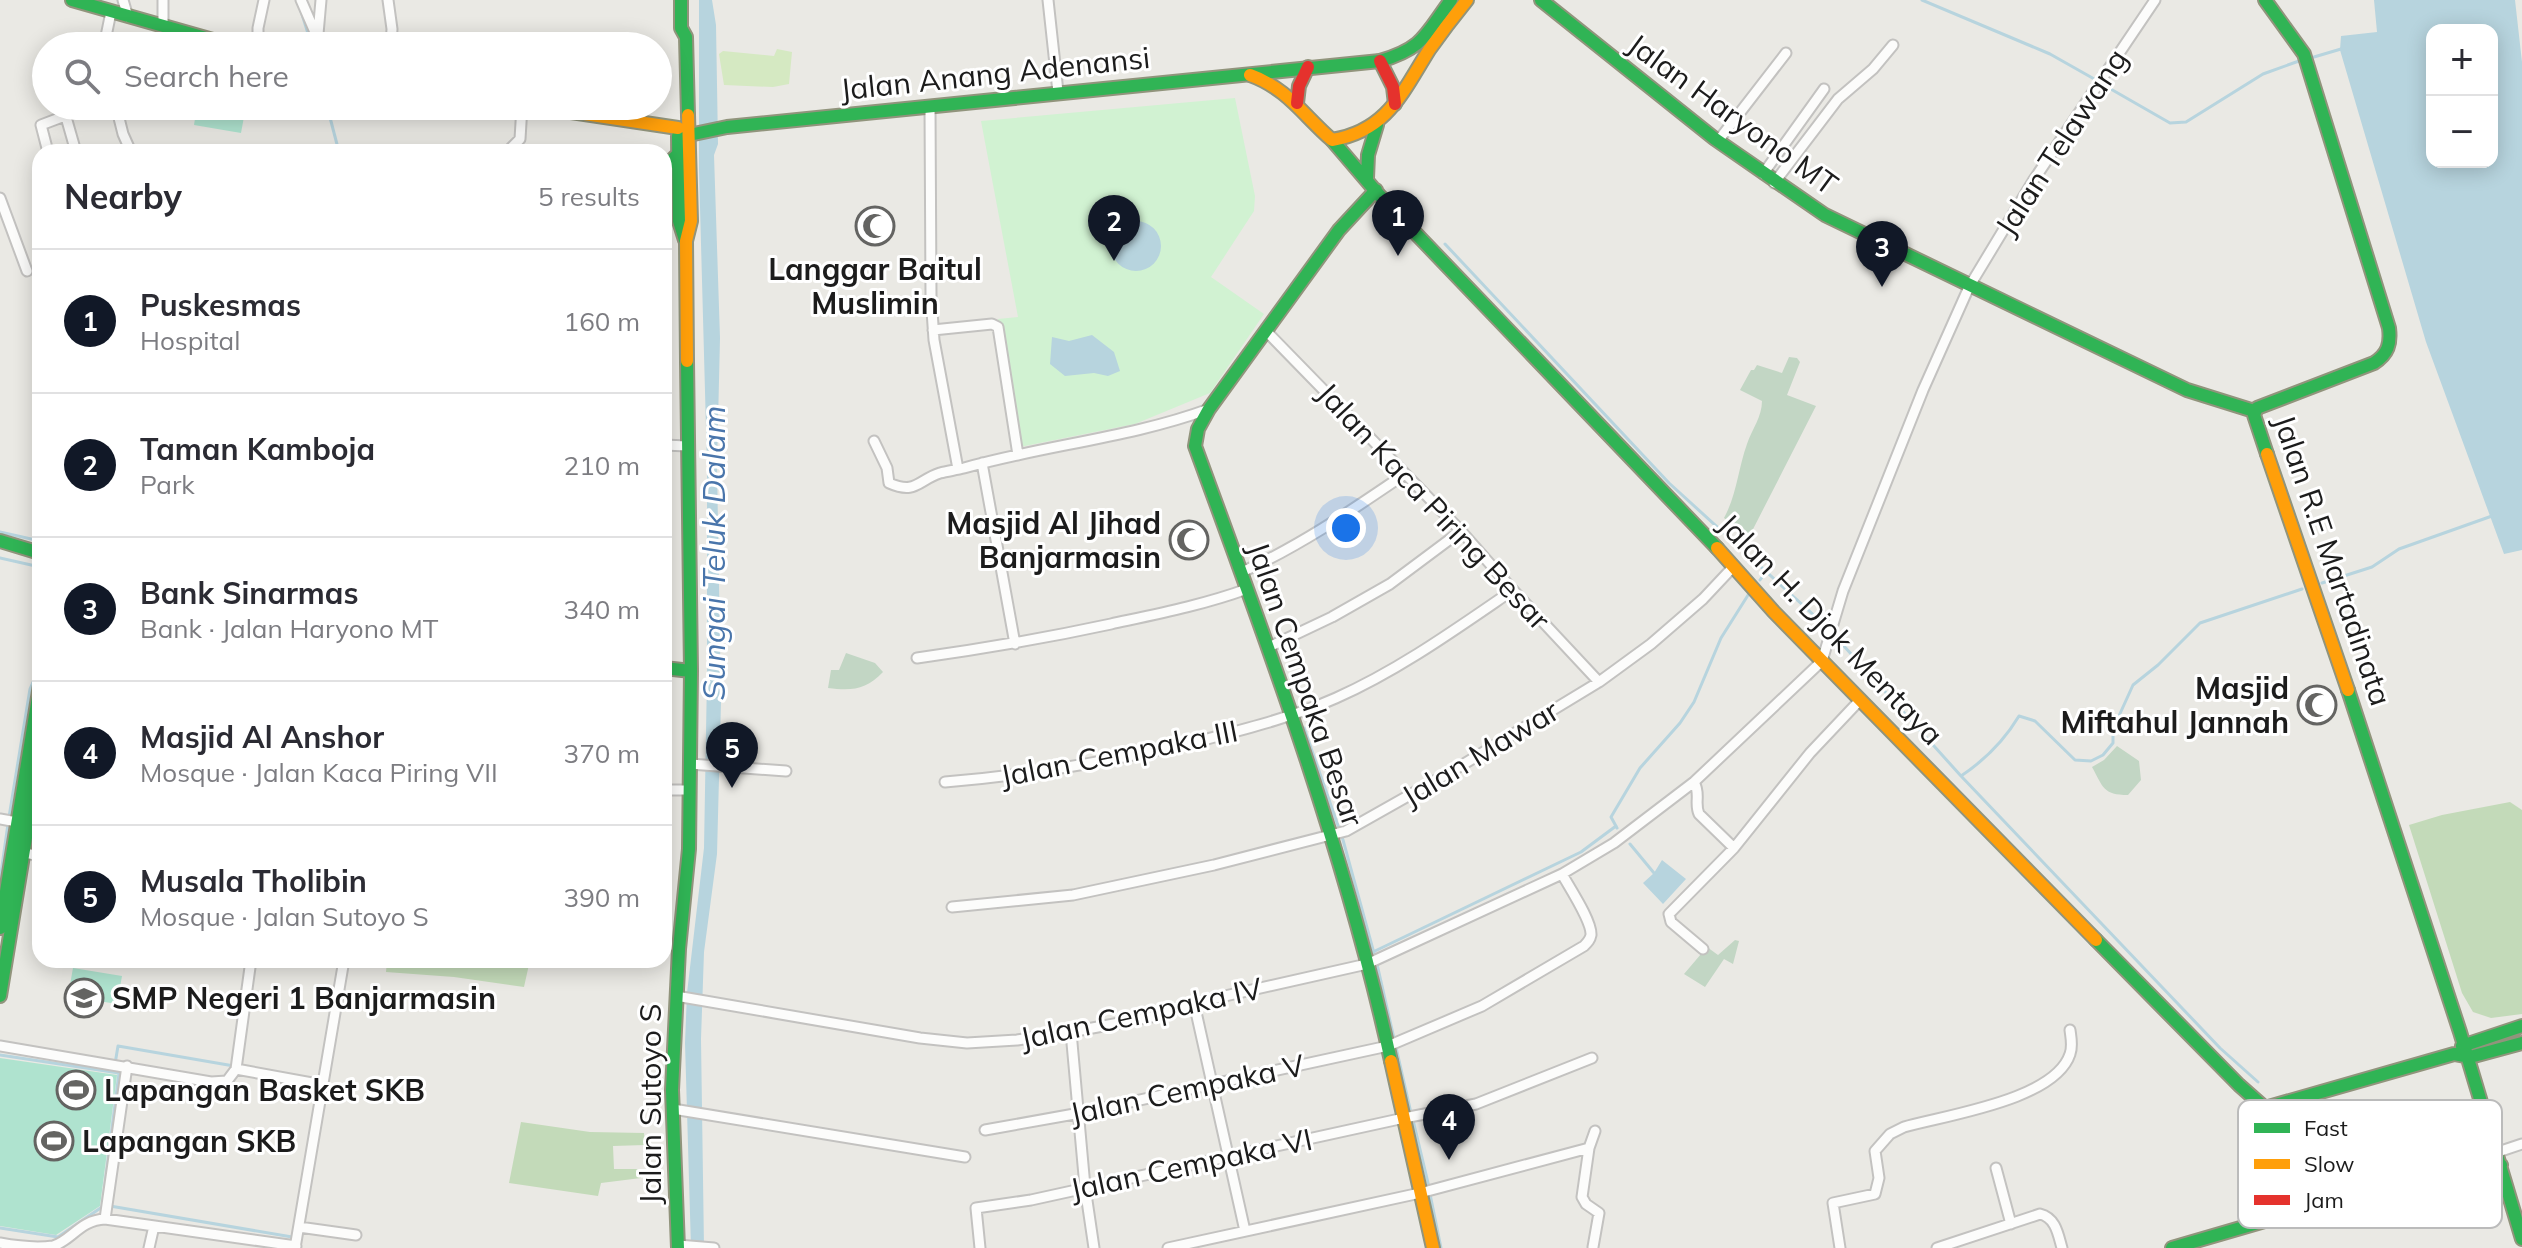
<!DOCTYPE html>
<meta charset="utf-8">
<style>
body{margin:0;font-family:Mulish,sans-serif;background:#f7f7f7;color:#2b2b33}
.controls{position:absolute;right:24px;top:24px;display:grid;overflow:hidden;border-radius:16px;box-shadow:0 4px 20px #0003}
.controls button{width:72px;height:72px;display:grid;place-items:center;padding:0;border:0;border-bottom:2px solid #e1e1e2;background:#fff;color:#2b2b33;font:40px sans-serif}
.you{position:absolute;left:1346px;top:528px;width:28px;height:28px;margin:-20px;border:6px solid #fff;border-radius:50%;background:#1a73e8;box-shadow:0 0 0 12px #1a73e833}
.badge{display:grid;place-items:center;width:52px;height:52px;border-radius:50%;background:#111827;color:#fff;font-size:26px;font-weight:700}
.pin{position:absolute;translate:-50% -66px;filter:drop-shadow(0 2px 4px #0008)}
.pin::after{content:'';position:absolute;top:42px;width:28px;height:24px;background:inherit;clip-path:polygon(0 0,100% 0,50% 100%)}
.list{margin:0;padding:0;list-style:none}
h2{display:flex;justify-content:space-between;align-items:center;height:104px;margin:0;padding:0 32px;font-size:34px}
h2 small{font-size:26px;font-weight:400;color:#7c7c81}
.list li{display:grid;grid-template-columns:52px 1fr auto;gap:24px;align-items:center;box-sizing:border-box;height:144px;padding:0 32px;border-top:2px solid #e1e1e2}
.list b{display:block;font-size:30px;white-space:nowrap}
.list p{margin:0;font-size:26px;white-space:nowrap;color:#7c7c81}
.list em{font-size:26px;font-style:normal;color:#7c7c81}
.icon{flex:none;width:44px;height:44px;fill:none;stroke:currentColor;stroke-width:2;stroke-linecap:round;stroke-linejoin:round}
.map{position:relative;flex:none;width:2522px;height:1248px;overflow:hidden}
.search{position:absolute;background:#fff;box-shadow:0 4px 20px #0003;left:32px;top:32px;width:640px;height:88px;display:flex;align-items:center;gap:20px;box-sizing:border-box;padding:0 28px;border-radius:44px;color:#7c7c81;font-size:30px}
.panel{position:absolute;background:#fff;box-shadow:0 4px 20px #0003;left:32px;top:144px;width:640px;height:824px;border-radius:24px}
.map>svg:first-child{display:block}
.grass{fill:#d5e9c2}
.forest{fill:#c3dab9}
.cemetery{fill:#c2d6c4}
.park{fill:#d1f2d2}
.pitch{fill:#afe3cf}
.water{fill:#b7d4de;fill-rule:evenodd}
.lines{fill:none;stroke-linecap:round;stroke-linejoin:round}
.stream{stroke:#b7d4de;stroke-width:3}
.street-casing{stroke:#c3c2c0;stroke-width:13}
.fast-casing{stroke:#91947c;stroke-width:16}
.slow-casing{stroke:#91947c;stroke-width:16}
.jam-casing{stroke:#91947c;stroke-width:16}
.street{stroke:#fcfcfb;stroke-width:9}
.fast{stroke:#30b455;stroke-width:12}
.slow{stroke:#ff9f0a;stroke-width:12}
.jam{stroke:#e5322d;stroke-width:12}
.labels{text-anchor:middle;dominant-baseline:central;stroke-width:6;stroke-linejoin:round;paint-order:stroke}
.street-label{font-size:30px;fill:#1c1c1c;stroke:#fff}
.poi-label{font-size:30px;font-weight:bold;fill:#1c1c1c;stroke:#fff;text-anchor:start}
.water-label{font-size:32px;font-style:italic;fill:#4975ab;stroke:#fff}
.key{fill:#fff;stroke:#bbb;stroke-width:2}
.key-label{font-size:22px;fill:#1c1c1c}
</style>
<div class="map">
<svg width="2522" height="1248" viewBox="0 0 2522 1248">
<rect width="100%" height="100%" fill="#eae9e4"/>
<path class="grass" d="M777,49L792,52L789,84L773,87L724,85L719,54L723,51L774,56Z"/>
<path class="forest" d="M2510,802L2522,810V1014L2491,1018L2473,1012L2462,993L2409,825L2442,815Z
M387,960H530L524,987L454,977L386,972Z
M521,1122L590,1132L644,1133L645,1145L613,1146L614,1169H642L641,1178L601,1183L598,1196L509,1183Z"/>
<path class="cemetery" d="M1789,357L1797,358L1800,362L1787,395L1816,406L1749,537L1724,518C1737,494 1738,469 1747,444C1752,429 1762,417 1762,401L1740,390L1751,370H1754L1757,365L1782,373Z
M846,653L875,663L883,672C866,690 852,691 828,688L831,670H839Z
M2117,746L2139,761L2141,780L2128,795C2103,795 2103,787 2092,767L2104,760Z
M1735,940L1739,941L1733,964L1724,959L1705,987L1684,974L1707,947L1718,955Z"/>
<path class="park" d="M1235,98L1255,196L1254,211L1211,277L1264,314L1210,393L1135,424L1020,447L998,319L1018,317L981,121Z"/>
<path class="pitch" d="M197,106H246L241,133L194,125Z
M73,968L122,976L117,1004L68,996Z
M0,1058L117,1075L100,1206L56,1235L0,1226Z"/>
<path class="water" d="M699,0H712L716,25L718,144L714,155L720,338L717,465L721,702L717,854L704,952L701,1039L704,1248H691L685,1043L687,993L704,848L707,676V465L699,170Z
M2374,0H2515L2522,62V550L2504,554L2426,342L2340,50L2341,36L2377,32ZM2492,30V162H2432V30Z
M1111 246a25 25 0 1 1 50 0a25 25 0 1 1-50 0Z
M1092,335L1114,352L1120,371L1108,376L1094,373L1065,376L1050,364L1052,337L1069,341Z
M1662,860L1686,879L1663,904L1643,883L1654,873Z"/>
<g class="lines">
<path class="stream" d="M1922,0L2050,54L2096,80
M300,8L312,46
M2314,57L2341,49
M2102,84L2170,123L2186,122L2263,74L2299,61
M327,106L339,152
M1445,244L1669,483L1829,629
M0,532L40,541
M0,558L40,567
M1760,580L1765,573
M2322,583L2372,567L2399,549L2492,516
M1834,635L1961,776L2220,1048L2258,1082
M1304,728L1343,840L1375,957
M1961,776C1985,760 2004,741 2019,716L2035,721L2075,760L2091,761L2103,755L2113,743V729L2133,685L2158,665L2200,623L2302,589
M9,817L30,689L40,666
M1617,828L1611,817L1640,768L1680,723L1694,702L1721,638L1750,592
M1630,844L1654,873
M0,880L8,824
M1375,951L1581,852L1616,826
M1377,964L1411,1113
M0,1055L119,1073L102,1207L58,1237L0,1228
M115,1064L118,1046L234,1066
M1413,1120L1429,1187
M1430,1194L1441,1248
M110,1206L292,1237"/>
<defs>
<path id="street" d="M123,0L128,17
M163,0V25
M301,0L321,46
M388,0L392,29L391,46
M1048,0L1058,92
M318,34L321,0
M104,46L111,12
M258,46V28L264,0
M116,106L123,134L131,152
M930,106L931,296L934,340L958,469
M66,117L76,152
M1718,141L1786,53
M48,152L41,125L91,106
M507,152L520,139L522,106
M1763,174L1824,89
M1774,183L1838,99L1873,69L1893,45
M0,198L27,271
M933,330L992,324L998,327L1018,455
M1267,332L1461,531L1513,590L1599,682
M874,441L887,468L889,483C916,495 918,480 940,473C948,471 956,470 964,468C1045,445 1130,438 1209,409
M664,445L687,446
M982,463L1015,644
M1242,572C1300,546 1352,510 1405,474
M1269,647L1332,617L1390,584L1461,531
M917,658C982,649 1046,638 1111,624C1157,614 1203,605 1247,589
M690,764L786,771
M945,782C1032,775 1118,760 1203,740C1249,728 1293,717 1336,698C1399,670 1456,629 1513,590
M1694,782C1701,794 1694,803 1699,814L1734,848
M664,790H690
M0,819L17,822
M20,852L40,856
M952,907L1073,895L1214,865L1346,831L1454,770L1599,682L1651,644L1703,599L1734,566
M1703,949L1671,922L1669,914L1734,848L1810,753L1861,699
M676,996L920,1038L967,1043L1017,1040L1071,1032L1156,1016L1194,1003L1367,964L1562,874L1614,843L1694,782L1822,661L1843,591L1923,390L1969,287L2033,181L2155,0
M1194,1003L1245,1231
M1071,1032L1085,1187L1094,1248
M0,1046L211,1082L227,1081L236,1069L251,960
M236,1069L323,1085
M673,1109L965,1157
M985,1130L1080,1113L1388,1046L1482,1006L1584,946C1588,942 1590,940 1591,935C1592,921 1569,887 1562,874
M1589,1148L1582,1197L1586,1204L1599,1213L1593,1247
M2498,1152L2522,1144
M1996,1168L2011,1224
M105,1219L127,1066
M299,1227L356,1235
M0,1243C16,1246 37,1248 53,1246C71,1241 80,1220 105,1219L296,1246
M678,1245L714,1248
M149,1248L154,1226
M295,1248L344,960
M980,1248L976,1208L1031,1200L1404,1118L1476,1104L1592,1058
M1168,1248L1420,1193L1589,1148L1595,1131
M1840,1248L1833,1203L1875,1194L1879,1178L1875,1151L1890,1134L1904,1127C1946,1115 2055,1100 2070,1054C2073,1046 2071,1038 2070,1030
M1937,1248L2040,1214C2056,1218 2058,1234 2062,1248"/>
<path id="fast" d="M72,0L234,46
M681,0V28L686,37L688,115
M1541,0L1715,139L1825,215L2187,390L2254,411
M2265,0L2304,54L2389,328C2391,344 2388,354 2374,363L2257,408L2254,415L2267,454
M689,135L727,127L1380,61C1424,48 1425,35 1451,0
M678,136L679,221L685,240
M1332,140L1379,195L1717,548
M664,168L678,154
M1367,178L1368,155L1377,125
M1376,190L1339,230L1209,409L1198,429L1195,446C1269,648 1345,851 1391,1061
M0,541L40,553
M664,668L691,671
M2348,690L2460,1032L2522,1239
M0,928L40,685
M2096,940L2239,1085L2265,1108
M0,996L40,752
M2462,1046L2522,1026
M2265,1108L2454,1054L2470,1057L2522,1043
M678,1248L672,1090L679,949L689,849L691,671L687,361
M2172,1248L2268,1220L2309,1221L2501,1165"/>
<path id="slow" d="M1250,75C1287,88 1304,116 1332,140C1387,131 1402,93 1429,50C1441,33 1454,16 1467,0
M531,106L678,128
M687,361L686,241L691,221L688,115
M2267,454L2348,690
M1717,548L1774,612L2096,940
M1391,1061L1433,1248
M2265,1108L2282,1190L2284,1218"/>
<path id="jam" d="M1380,61L1393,87L1395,104
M1297,103L1299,86L1308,67"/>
</defs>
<use href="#street" class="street-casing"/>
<use href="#fast" class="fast-casing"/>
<use href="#slow" class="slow-casing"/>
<use href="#jam" class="jam-casing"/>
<use href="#street" class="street"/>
<use href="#fast" class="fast"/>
<use href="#slow" class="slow"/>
<use href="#jam" class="jam"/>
</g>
<defs>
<symbol id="mosque-ring" viewBox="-11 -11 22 22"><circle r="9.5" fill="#fff" stroke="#646462" stroke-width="1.5"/><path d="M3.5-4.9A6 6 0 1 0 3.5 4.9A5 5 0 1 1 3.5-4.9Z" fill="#646462"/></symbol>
<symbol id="school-ring" viewBox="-11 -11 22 22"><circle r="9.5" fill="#fff" stroke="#646462" stroke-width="1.5"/><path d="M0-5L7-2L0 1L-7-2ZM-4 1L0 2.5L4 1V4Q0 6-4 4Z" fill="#646462"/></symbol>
<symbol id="stadium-ring" viewBox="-11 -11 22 22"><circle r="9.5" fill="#fff" stroke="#646462" stroke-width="1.5"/><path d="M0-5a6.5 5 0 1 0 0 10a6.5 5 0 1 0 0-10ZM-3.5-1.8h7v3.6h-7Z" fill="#646462"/></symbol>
</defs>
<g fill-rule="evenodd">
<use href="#mosque-ring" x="853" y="204" width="44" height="44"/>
<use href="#mosque-ring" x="1167" y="518" width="44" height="44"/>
<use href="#mosque-ring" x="2295" y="683" width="44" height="44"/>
<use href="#school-ring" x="62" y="976" width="44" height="44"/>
<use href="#stadium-ring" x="54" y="1068" width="44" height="44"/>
<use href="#stadium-ring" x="32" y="1119" width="44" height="44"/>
</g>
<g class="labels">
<g class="street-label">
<text transform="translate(995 73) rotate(-6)">Jalan Anang Adenansi</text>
<text transform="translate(1733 114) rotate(36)">Jalan Haryono MT</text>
<text transform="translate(2061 142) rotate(-57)">Jalan Telawang</text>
<text transform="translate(1434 506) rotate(47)">Jalan Kaca Piring Besar</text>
<text transform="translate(2333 560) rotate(71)">Jalan R.E Martadinata</text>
<text transform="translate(1831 629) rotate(46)">Jalan H. Djok Mentaya</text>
<text transform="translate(1306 684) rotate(71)">Jalan Cempaka Besar</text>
<text transform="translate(1119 753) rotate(-11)">Jalan Cempaka III</text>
<text transform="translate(1480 753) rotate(-31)">Jalan Mawar</text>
<text transform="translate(1141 1013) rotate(-12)">Jalan Cempaka IV</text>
<text transform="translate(1187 1089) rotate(-12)">Jalan Cempaka V</text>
<text transform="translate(650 1104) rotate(-90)">Jalan Sutoyo S</text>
<text transform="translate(1191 1164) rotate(-12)">Jalan Cempaka VI</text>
</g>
<g class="poi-label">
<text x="875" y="269" text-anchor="middle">Langgar Baitul<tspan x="875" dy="34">Muslimin</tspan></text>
<text x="1161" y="523" text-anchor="end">Masjid Al Jihad<tspan x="1161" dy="34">Banjarmasin</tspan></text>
<text x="2289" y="688" text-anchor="end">Masjid<tspan x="2289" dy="34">Miftahul Jannah</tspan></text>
<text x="112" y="998">SMP Negeri 1 Banjarmasin</text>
<text x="104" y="1090">Lapangan Basket SKB</text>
<text x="82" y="1141">Lapangan SKB</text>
</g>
<g class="water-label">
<text transform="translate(713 553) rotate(-90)">Sungai Teluk Dalam</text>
</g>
</g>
<rect x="2238" y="1100" width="264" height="128" rx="12" class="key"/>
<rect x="2254" y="1123" width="36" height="10" fill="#30b455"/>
<rect x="2254" y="1159" width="36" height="10" fill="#ff9f0a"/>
<rect x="2254" y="1195" width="36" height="10" fill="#e5322d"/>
<g class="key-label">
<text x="2304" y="1136">Fast</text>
<text x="2304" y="1172">Slow</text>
<text x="2304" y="1208">Jam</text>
</g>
</svg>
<div class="controls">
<button>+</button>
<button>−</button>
</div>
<div class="you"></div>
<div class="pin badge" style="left:1398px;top:256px">1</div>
<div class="pin badge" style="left:1114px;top:261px">2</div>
<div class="pin badge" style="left:1882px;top:287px">3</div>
<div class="pin badge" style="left:1449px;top:1160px">4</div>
<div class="pin badge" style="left:732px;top:788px">5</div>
<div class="search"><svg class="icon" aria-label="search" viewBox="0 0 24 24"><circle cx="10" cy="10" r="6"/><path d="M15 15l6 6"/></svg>Search here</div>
<section class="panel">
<h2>Nearby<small>5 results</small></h2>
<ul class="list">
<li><span class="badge">1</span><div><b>Puskesmas</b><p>Hospital</p></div><em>160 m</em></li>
<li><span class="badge">2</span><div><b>Taman Kamboja</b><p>Park</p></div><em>210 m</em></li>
<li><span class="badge">3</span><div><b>Bank Sinarmas</b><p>Bank · Jalan Haryono MT</p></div><em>340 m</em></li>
<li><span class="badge">4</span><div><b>Masjid Al Anshor</b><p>Mosque · Jalan Kaca Piring VII</p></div><em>370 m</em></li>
<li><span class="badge">5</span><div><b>Musala Tholibin</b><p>Mosque · Jalan Sutoyo S</p></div><em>390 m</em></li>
</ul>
</section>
</div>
